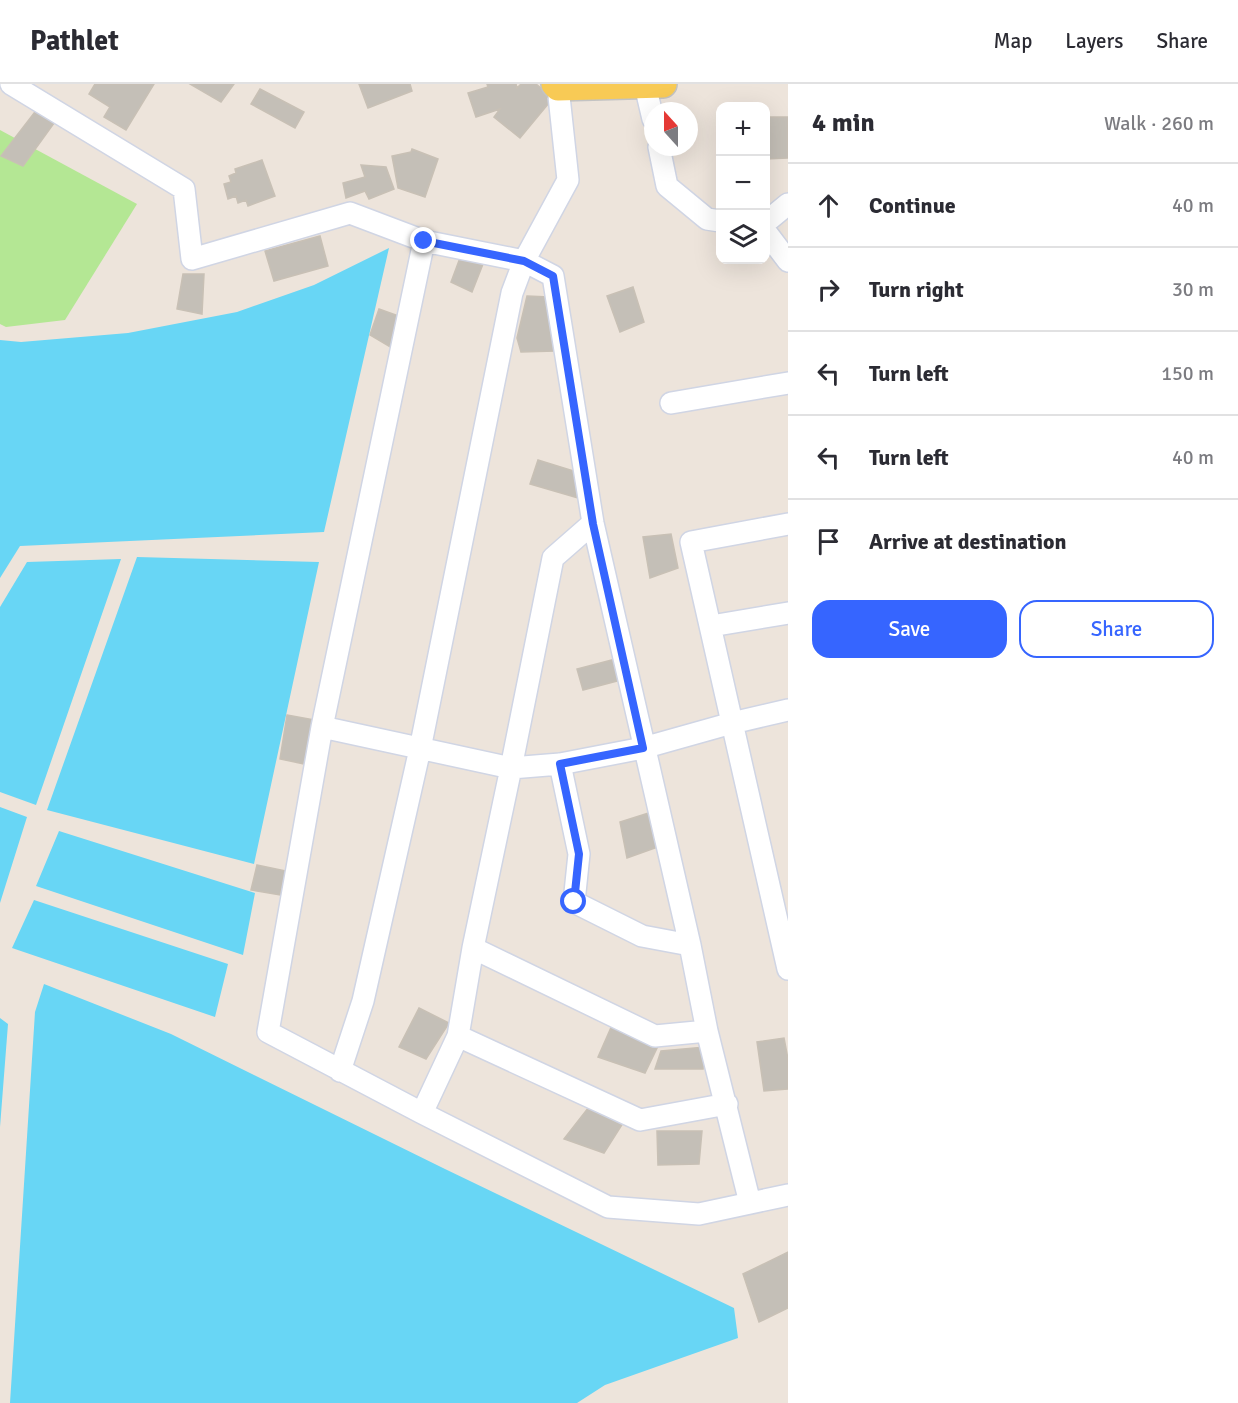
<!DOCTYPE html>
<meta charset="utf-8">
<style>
body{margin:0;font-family:Signika,sans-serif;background:#f2f2f3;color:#2b2b33}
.controls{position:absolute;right:18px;top:18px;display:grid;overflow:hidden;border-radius:12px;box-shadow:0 6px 24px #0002}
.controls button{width:54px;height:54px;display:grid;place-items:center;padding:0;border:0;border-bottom:2px solid #e1e1e2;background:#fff;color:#2b2b33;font:30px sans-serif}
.compass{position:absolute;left:644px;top:18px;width:54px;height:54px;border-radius:50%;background:#fff;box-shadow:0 6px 24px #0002;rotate:339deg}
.stop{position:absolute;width:18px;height:18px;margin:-14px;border:4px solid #3665ff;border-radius:50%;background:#fff}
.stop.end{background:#3665ff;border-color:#fff;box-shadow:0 2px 6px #0008}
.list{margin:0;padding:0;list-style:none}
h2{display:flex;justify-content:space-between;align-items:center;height:78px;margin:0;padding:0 24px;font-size:26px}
h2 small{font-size:20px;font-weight:400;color:#7c7c81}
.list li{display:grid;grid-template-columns:39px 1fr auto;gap:18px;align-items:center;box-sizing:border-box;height:84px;padding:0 24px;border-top:2px solid #e1e1e2}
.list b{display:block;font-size:22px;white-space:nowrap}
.list em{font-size:20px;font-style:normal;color:#7c7c81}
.actions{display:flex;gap:12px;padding:18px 24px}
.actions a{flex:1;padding:14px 0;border:2px solid #3665ff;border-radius:18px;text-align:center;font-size:21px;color:#3665ff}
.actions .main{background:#3665ff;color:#fff}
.icon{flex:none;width:33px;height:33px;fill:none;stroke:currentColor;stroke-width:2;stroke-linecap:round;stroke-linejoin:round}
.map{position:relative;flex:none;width:788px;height:1319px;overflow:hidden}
header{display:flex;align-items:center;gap:36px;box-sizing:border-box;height:84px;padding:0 30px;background:#fff;border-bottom:2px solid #e1e1e2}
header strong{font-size:28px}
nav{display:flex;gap:33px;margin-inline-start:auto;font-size:21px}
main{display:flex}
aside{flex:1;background:#fff}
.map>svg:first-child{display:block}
.green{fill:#b4e794}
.water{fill:#68d6f5}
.building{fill:#c4bfb7;stroke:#c8c0b5;stroke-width:1.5}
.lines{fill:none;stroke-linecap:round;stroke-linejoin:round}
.minor-casing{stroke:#d0d5e4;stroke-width:24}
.major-casing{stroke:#c3c3c3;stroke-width:30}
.minor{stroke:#fff;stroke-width:21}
.major{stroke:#f8ca55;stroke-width:27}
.route{stroke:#3665ff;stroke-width:8}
</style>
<header>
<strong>Pathlet</strong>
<nav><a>Map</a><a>Layers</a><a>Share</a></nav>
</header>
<main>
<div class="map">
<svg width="788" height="1319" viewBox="0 0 788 1319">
<rect width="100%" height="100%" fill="#ede4db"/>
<path class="green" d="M0,46L137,120L65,236L6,243L0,240Z"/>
<path class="water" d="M389,164L324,448L20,462L0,494V256L21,258L128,249L237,228L314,201Z
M137,473L319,478L254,780L47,726Z
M121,475L36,721L0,708V523L27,478Z
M0,723L27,733L0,819Z
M59,747L255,809L243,871L36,802Z
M34,816L228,880L215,933L12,864Z
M44,900L171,950L445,1085L734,1224L738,1254L605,1301L577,1319H10L35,928Z
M0,934L8,940L0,1043Z"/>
<path class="building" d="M95,0H154L126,46L104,33L110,23L89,10Z
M190,0H234L221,18Z
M359,0H410L412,7L368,24Z
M487,0H516L517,4L521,0H536L553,14L520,54L494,33L500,25L476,33L468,9L488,3Z
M260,5L304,28L295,44L251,20Z
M38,24L57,35L23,82L1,72Z
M766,33H788V74L766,75Z
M412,65L438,75L425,113L398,104L392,72L411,68Z
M262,76L275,112L248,122L246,116L238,119L236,112L228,115L224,100L231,98L229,92L236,89L235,85Z
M361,81L386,83L394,105L369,115L365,107L346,114L343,99L365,93Z
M320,152L328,182L274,197L265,167Z
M460,174L483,180L472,208L451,198Z
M183,190H204L202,230L177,225Z
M633,203L644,238L620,248L607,212Z
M527,212L549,213L555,267L521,268L517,254Z
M379,225L407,235L399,268L370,251Z
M538,376L577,388L578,414L530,400Z
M671,450L678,484L650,494L643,453Z
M612,576L621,596L583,606L577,585Z
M287,631L315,636L309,681L280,675Z
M655,727L666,760L627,774L620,738Z
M257,781L286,787L280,811L251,806Z
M419,924L449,939L426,975L399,963Z
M613,939L660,958L645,989L598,973Z
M784,954L788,975V1005L764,1007L757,958Z
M705,963L703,985H655L661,967Z
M589,1023L623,1039L604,1069L564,1055Z
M657,1047H702L699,1080L658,1081Z
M788,1168V1224L759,1238L743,1190Z"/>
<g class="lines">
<defs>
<path id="minor" d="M11,0L184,105L192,175L350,129L424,157
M645,1L653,35
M659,63L667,102L707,135L720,137
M766,138L788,120
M766,148L788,177
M671,319L788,299
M788,440L691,458L788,885
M711,542L788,529
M322,643L511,684L560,680L643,664L732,639L788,626
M560,680L579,770L574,818L642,852L690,861
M473,864L655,952L707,947
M458,952L640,1036L727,1020
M340,987L363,917L420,665L512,209L524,177L568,96L558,3
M422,1029L458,952L473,864L511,684L553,474L593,439
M750,1119L707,947L690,861L593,439L553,192L524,177L424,157L322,643L268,948L422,1029L608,1123L699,1130L788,1111"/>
<path id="major" d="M555,0L558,3L663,0"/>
</defs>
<use href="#minor" class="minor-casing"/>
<use href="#major" class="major-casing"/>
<use href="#minor" class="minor"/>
<use href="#major" class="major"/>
</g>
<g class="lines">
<path class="route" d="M424,157L524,177L553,192L593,440L643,664L560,680L579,770L574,818"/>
</g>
</svg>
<div class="controls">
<button>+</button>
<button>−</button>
<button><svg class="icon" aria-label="layers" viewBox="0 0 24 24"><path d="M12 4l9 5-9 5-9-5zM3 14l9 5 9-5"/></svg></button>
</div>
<svg class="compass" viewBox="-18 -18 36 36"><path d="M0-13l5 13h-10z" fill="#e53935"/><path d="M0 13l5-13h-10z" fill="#7c7c81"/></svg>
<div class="stop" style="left:574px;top:818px"></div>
<div class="stop end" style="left:424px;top:157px"></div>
</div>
<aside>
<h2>4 min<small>Walk · 260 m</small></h2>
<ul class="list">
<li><svg class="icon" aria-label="ahead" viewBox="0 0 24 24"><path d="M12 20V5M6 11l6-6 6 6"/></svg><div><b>Continue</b></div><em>40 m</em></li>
<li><svg class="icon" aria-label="right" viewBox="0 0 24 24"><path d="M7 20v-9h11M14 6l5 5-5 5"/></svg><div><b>Turn right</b></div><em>30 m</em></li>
<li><svg class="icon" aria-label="left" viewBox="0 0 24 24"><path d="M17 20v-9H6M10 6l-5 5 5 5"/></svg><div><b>Turn left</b></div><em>150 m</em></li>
<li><svg class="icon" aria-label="left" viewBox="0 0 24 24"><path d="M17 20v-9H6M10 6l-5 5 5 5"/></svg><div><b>Turn left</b></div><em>40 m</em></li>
<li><svg class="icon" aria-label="arrive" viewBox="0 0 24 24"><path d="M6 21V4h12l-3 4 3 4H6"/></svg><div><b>Arrive at destination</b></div></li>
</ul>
<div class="actions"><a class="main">Save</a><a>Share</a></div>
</aside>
</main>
